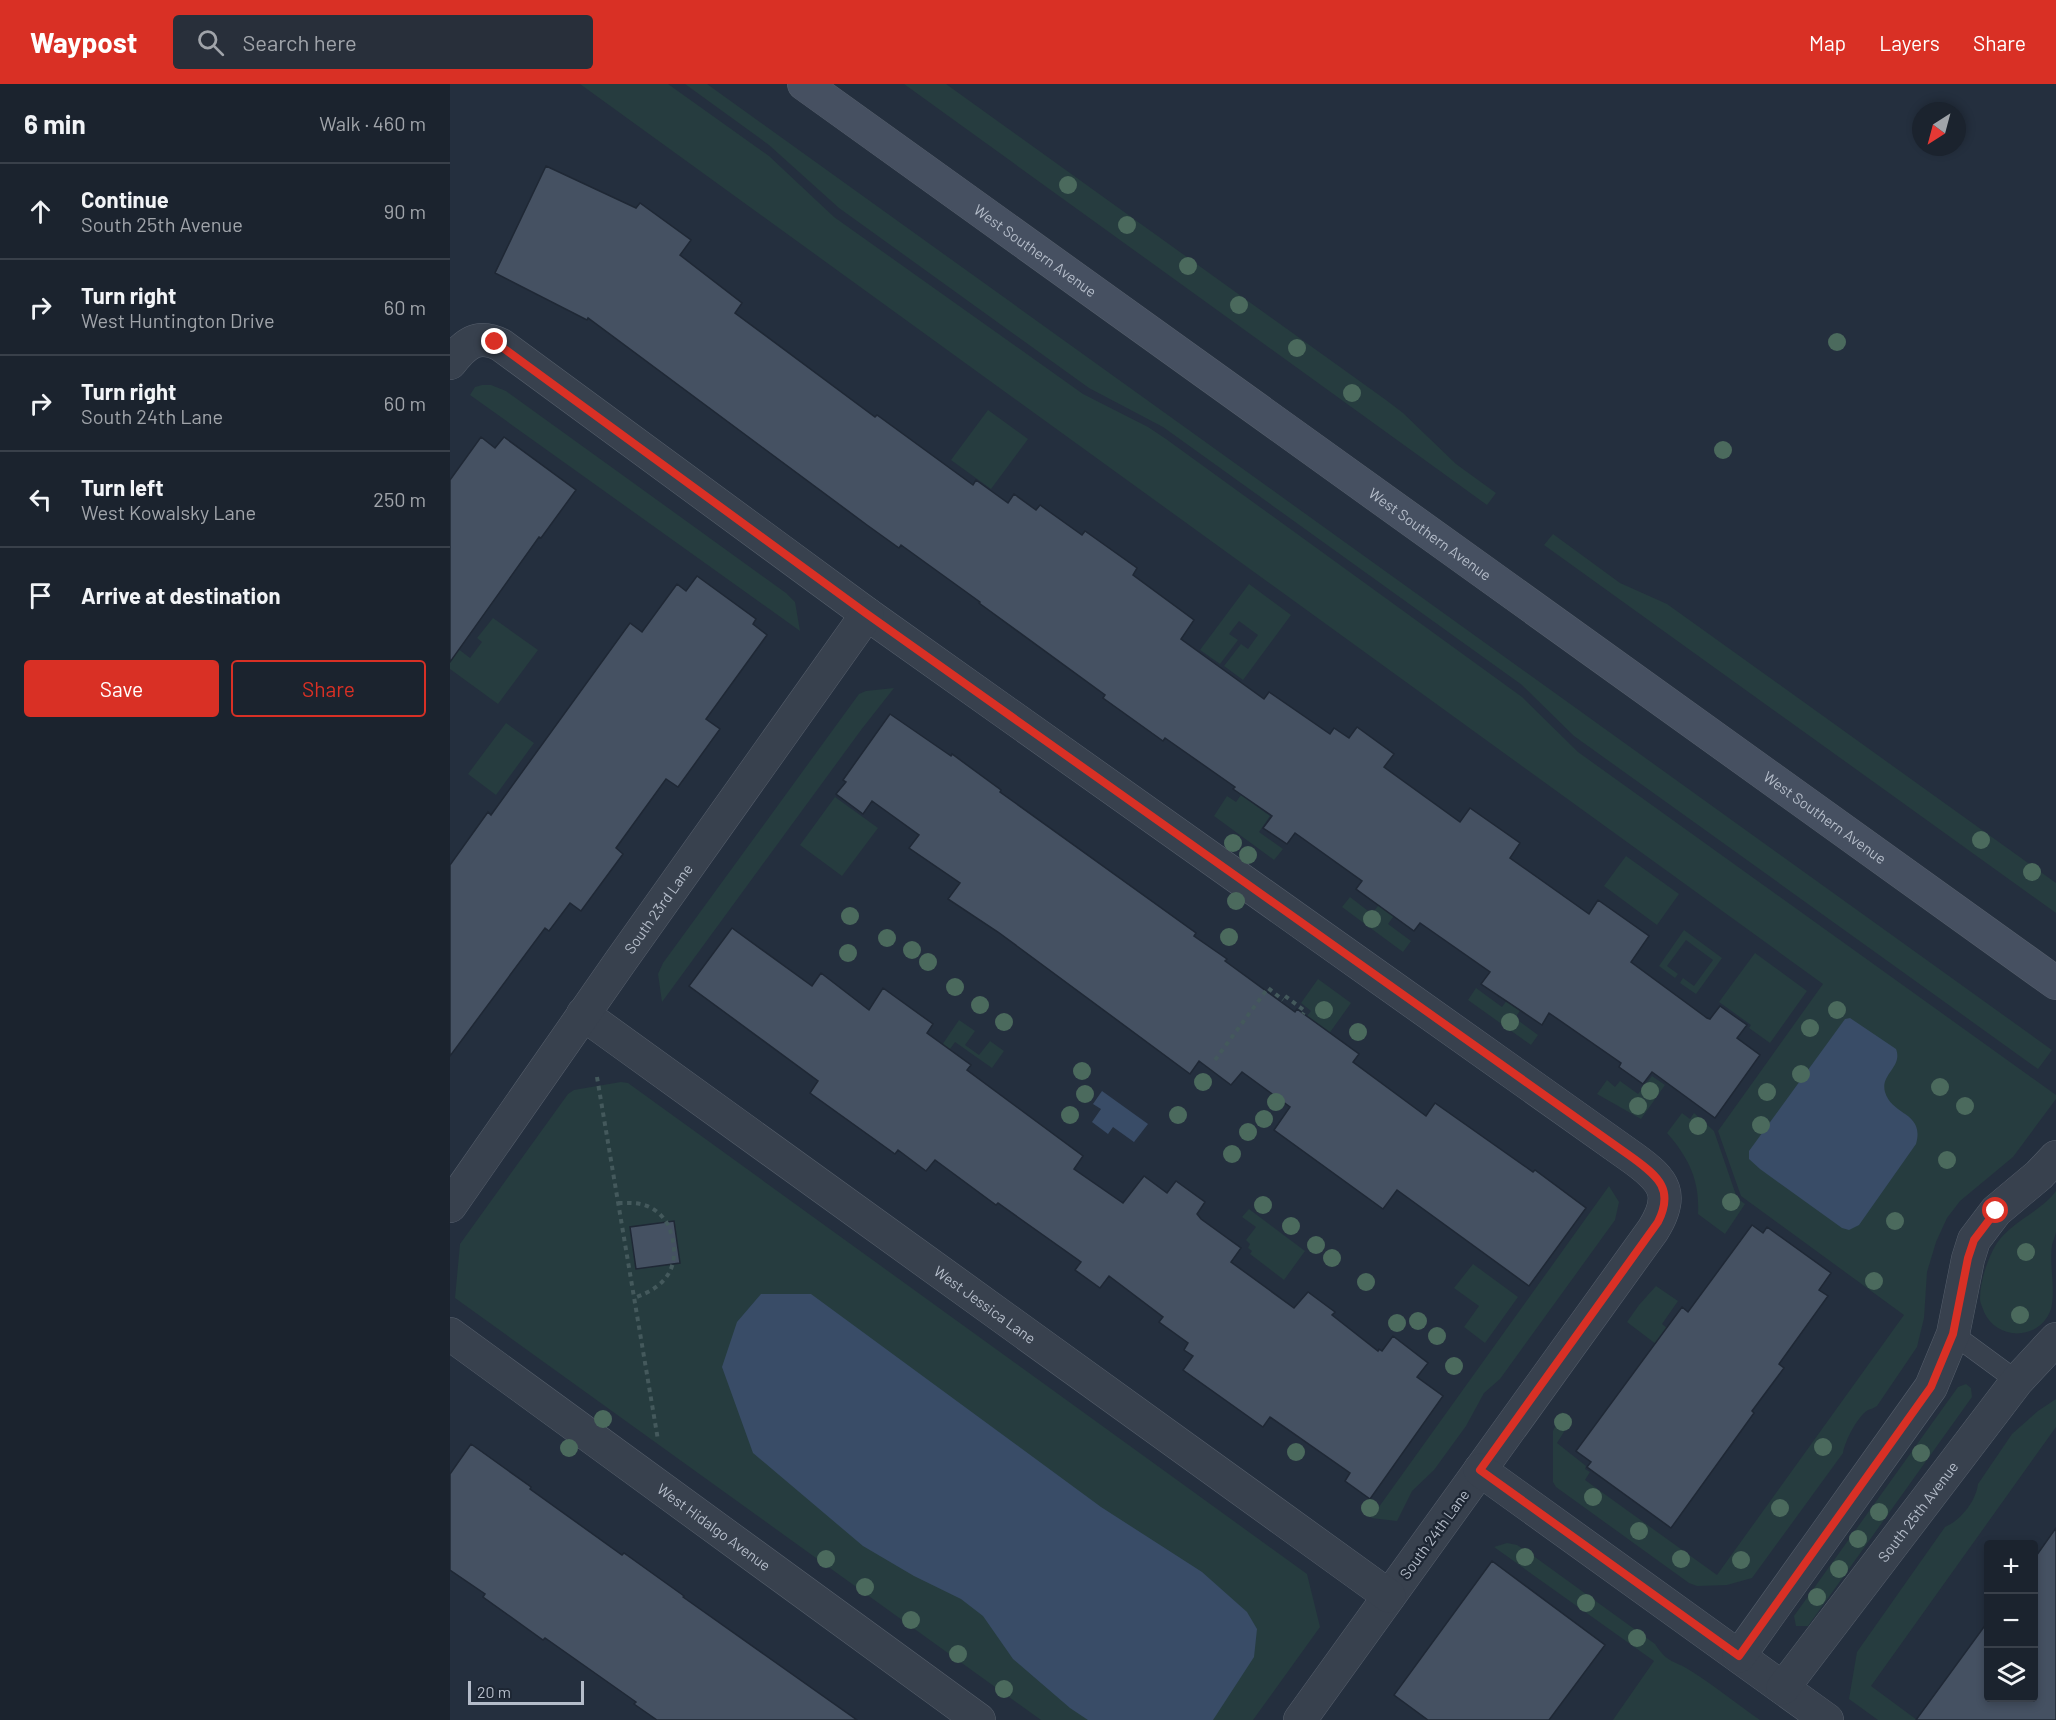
<!DOCTYPE html>
<meta charset="utf-8">
<style>
body{margin:0;font-family:Barlow,sans-serif;background:#282f3a;color:#f1f3f6}
.controls{position:absolute;right:18px;bottom:18px;display:grid;overflow:hidden;border-radius:6px;box-shadow:0 3px 9px #0003}
.controls button{width:54px;height:54px;display:grid;place-items:center;padding:0;border:0;border-bottom:2px solid #39404a;background:#1b232e;color:#f1f3f6;font:30px sans-serif}
.compass{position:absolute;left:1462px;top:18px;width:54px;height:54px;border-radius:50%;background:#1b232e;box-shadow:0 3px 9px #0003;rotate:216deg}
.scale{position:absolute;left:18px;bottom:15px;width:116px;box-sizing:border-box;padding-left:6px;border:3px solid #b4bcc9;border-top:0;font-size:16px;line-height:21px;white-space:nowrap;color:#b4bcc9;-webkit-text-stroke:4px #1d2633;paint-order:stroke}
.stop{position:absolute;width:18px;height:18px;margin:-14px;border:4px solid #d93025;border-radius:50%;background:#fff}
.stop.end{background:#d93025;border-color:#fff;box-shadow:0 2px 6px #0008}
.list{margin:0;padding:0;list-style:none}
h2{display:flex;justify-content:space-between;align-items:center;height:78px;margin:0;padding:0 24px;font-size:26px}
h2 small{font-size:20px;font-weight:400;color:#a0a4aa}
.list li{display:grid;grid-template-columns:39px 1fr auto;gap:18px;align-items:center;box-sizing:border-box;height:96px;padding:0 24px;border-top:2px solid #39404a}
.list b{display:block;font-size:22px;white-space:nowrap}
.list p{margin:0;font-size:20px;white-space:nowrap;color:#a0a4aa}
.list em{font-size:20px;font-style:normal;color:#a0a4aa}
.actions{display:flex;gap:12px;padding:18px 24px}
.actions a{flex:1;padding:14px 0;border:2px solid #d93025;border-radius:6px;text-align:center;font-size:21px;color:#d93025}
.actions .main{background:#d93025;color:#fff}
.icon{flex:none;width:33px;height:33px;fill:none;stroke:currentColor;stroke-width:2;stroke-linecap:round;stroke-linejoin:round}
.map{position:relative;flex:none;width:1606px;height:1636px;overflow:hidden}
header{display:flex;align-items:center;gap:36px;box-sizing:border-box;height:84px;padding:0 30px;background:#d93025;color:#fff}
header strong{font-size:28px}
nav{display:flex;gap:33px;margin-inline-start:auto;font-size:21px}
.search{width:420px;height:54px;background:#282f3a;display:flex;align-items:center;gap:15px;box-sizing:border-box;padding:0 21px;border-radius:6px;color:#a0a4aa;font-size:22px}
main{display:flex}
aside{flex:1;background:#1b232e}
.map>svg:first-child{display:block}
.green{fill:#263c3f}
.water{fill:#394c67}
.building{fill:#455162;stroke:#1f2835;stroke-width:1.5}
.lines{fill:none;stroke-linecap:round;stroke-linejoin:round}
.lane-casing{stroke:#565f6c;stroke-width:21}
.street-casing{stroke:#565f6c;stroke-width:34}
.secondary-casing{stroke:#565f6c;stroke-width:34}
.path{stroke:#44595c;stroke-width:4;stroke-dasharray:4.5 4.5;stroke-linecap:butt}
.lane{stroke:#38414e;stroke-width:20}
.street{stroke:#38414e;stroke-width:33}
.secondary{stroke:#465061;stroke-width:33}
.tree{fill:#4b6a5d}
.route{stroke:#d93025;stroke-width:8}
.labels{text-anchor:middle;dominant-baseline:central;stroke-width:4.5;stroke-linejoin:round;paint-order:stroke}
.street-label{font-size:15px;fill:#b4bcc9;stroke:#1d2633}
</style>
<header>
<strong>Waypost</strong>
<div class="search"><svg class="icon" aria-label="search" viewBox="0 0 24 24"><circle cx="10" cy="10" r="6"/><path d="M15 15l6 6"/></svg>Search here</div>
<nav><a>Map</a><a>Layers</a><a>Share</a></nav>
</header>
<main>
<aside>
<h2>6 min<small>Walk · 460 m</small></h2>
<ul class="list">
<li><svg class="icon" aria-label="ahead" viewBox="0 0 24 24"><path d="M12 20V5M6 11l6-6 6 6"/></svg><div><b>Continue</b><p>South 25th Avenue</p></div><em>90 m</em></li>
<li><svg class="icon" aria-label="right" viewBox="0 0 24 24"><path d="M7 20v-9h11M14 6l5 5-5 5"/></svg><div><b>Turn right</b><p>West Huntington Drive</p></div><em>60 m</em></li>
<li><svg class="icon" aria-label="right" viewBox="0 0 24 24"><path d="M7 20v-9h11M14 6l5 5-5 5"/></svg><div><b>Turn right</b><p>South 24th Lane</p></div><em>60 m</em></li>
<li><svg class="icon" aria-label="left" viewBox="0 0 24 24"><path d="M17 20v-9H6M10 6l-5 5 5 5"/></svg><div><b>Turn left</b><p>West Kowalsky Lane</p></div><em>250 m</em></li>
<li><svg class="icon" aria-label="arrive" viewBox="0 0 24 24"><path d="M6 21V4h12l-3 4 3 4H6"/></svg><div><b>Arrive at destination</b></div></li>
</ul>
<div class="actions"><a class="main">Save</a><a>Share</a></div>
</aside>
<div class="map">
<svg width="1606" height="1636" viewBox="0 0 1606 1636">
<rect width="100%" height="100%" fill="#242f3e"/>
<path class="green" d="M130,0H218L319,72L384,133L633,310L698,343L716,355L1072,613L1128,668L1606,1011V1015L1563,1073L1510,1117L1497,1134L1486,1158L1477,1188L1474,1234L1467,1263L1427,1322C1424,1324 1421,1325 1418,1326C1407,1333 1395,1357 1393,1369L1302,1494L1277,1501L1247,1502L1239,1499L1106,1403L1103,1398V1347L1112,1328L1122,1335L1107,1359L1136,1382L1135,1385L1140,1388L1135,1396L1267,1491L1454,1231L1291,1112L1268,1047L1373,900Z
M235,0H257L1602,966L1588,985L1124,652L1072,601L713,343L639,304L389,124L319,61Z
M454,0H496L936,316L953,329L1006,380L1046,409L1037,421Z
M32,301H41L56,307L336,509L345,518L350,547L20,311L25,303Z
M538,326L578,355L541,405L501,376Z
M1103,450L1170,499L1217,520L1606,799V829L1094,461Z
M799,500L841,531L793,596L774,582L791,560L798,565L808,551L789,537L779,550L788,556L770,580L750,566Z
M43,534L88,566L48,620L0,585V573L7,564L20,574L32,558L27,554Z
M444,604L411,646L212,918L208,890L213,879L409,610L416,607Z
M56,639L84,659L46,711L18,690Z
M791,711L820,732L809,748L833,765L824,776L764,732L777,712L786,718Z
M385,713L428,744L392,792L350,761Z
M1176,772L1229,810L1207,841L1154,802Z
M942,803L957,814L938,840L961,857L953,868L892,823L900,813L922,830Z
M1234,846L1272,874L1246,910L1230,899L1233,894L1244,902L1263,876L1236,856L1217,882L1228,890L1225,894L1209,882Z
M1305,869L1357,907L1320,959L1299,944L1301,941L1269,918Z
M868,895L901,919L873,958L857,932L861,927L851,919Z
M1072,896L1085,905L1065,934L1088,951L1081,961L1018,916L1026,904L1052,923Z
M509,936L525,947L515,961L529,971L540,957L554,967L542,984L505,958L495,972L488,967Z
M1202,992L1215,1001L1191,1035L1147,1010L1157,996L1165,1003L1170,997L1188,1010Z
M171,998L178,999L857,1490L870,1543L803,1636H591L5,1214L10,1160L118,1010L124,1006Z
M1232,1029L1240,1035L1244,1029L1264,1047L1287,1114L1295,1120L1275,1150L1248,1130C1250,1097 1239,1074 1217,1049Z
M1159,1102L1169,1118L1165,1136L1050,1295L1034,1309L1016,1342L984,1386L962,1407L947,1437L921,1434Z
M1606,1107C1606,1120 1606,1135 1606,1148C1605,1153 1603,1157 1602,1161C1599,1182 1606,1205 1601,1225C1590,1257 1547,1257 1534,1228C1533,1224 1530,1219 1530,1215C1530,1199 1536,1180 1543,1166C1556,1139 1589,1130 1606,1107Z
M799,1125L855,1167L834,1196L800,1170L802,1167L798,1164L800,1160L796,1156L806,1143L792,1133Z
M1023,1180L1068,1213L1035,1259L1014,1243L1029,1222L1004,1204Z
M1206,1202L1228,1217L1212,1240L1227,1252L1215,1267L1177,1238L1189,1221Z
M1516,1300L1521,1304L1522,1313L1358,1542H1346L1344,1532L1508,1303Z
M1606,1315V1343L1421,1602L1467,1636H1428L1399,1615L1407,1568L1495,1443C1511,1436 1526,1417 1528,1400L1562,1350L1588,1327Z
M1057,1459L1067,1461L1078,1468L1205,1560C1219,1581 1223,1575 1241,1587C1265,1602 1287,1620 1310,1636H1163L1204,1577L1044,1463Z"/>
<path class="water" d="M1400,934L1446,965C1453,983 1430,990 1435,1008C1442,1032 1475,1028 1466,1060L1409,1141L1399,1146L1392,1144L1310,1085L1299,1075V1067L1395,935Z
M652,1007L698,1040L684,1058L663,1043L658,1050L642,1038L651,1025L643,1020Z
M311,1210H361L651,1423L752,1488L797,1528L807,1545L804,1573L763,1636H638L620,1624L563,1575L533,1532L511,1515L464,1492L413,1462L303,1369L272,1283L287,1238Z"/>
<path class="building" d="M96,82L186,124L190,119L241,156L230,171L292,219L285,229L425,333L427,331L523,401L526,396L558,419L564,410L586,426L590,421L632,451L635,447L687,484L683,491L744,536L731,555L814,615L819,608L880,650L884,644L899,654L907,643L944,670L934,683L1010,738L1020,724L1070,759L1060,774L1139,830L1148,816L1199,852L1181,878L1257,934L1260,935L1270,922L1297,941L1287,954L1310,971L1265,1034L1202,988L1193,1000L1169,983L1171,979L1099,929L1092,941L1031,900L1040,888L970,839L964,847L906,805L912,797L845,749L837,760L813,744L822,732L783,705L785,703L715,654L713,657L653,614L655,611L529,519L530,518L451,461L449,464L417,441L138,234L137,236L45,189Z
M31,353L45,364L54,353L126,406L91,454L89,453L0,578V396Z
M247,492L306,535L303,540L317,551L256,635L270,645L228,703L216,695L166,764L173,770L131,827L120,819L99,847L95,844L0,972V781L38,728L41,731L180,539L192,548L227,500L236,507Z
M440,630L501,672L502,670L551,706L550,708L746,849L744,852L777,875L775,877L845,928L847,925L909,970L903,978L976,1032L985,1019L1083,1088L1085,1086L1136,1124L1079,1202L947,1106L933,1125L824,1046L840,1023L792,988L781,1001L749,977L740,990L548,848L498,815L510,799L459,764L469,751L422,717L413,730L386,710L396,698L393,696Z
M282,844L362,902L371,889L419,926L433,904L483,940L477,949L521,981L517,986L633,1072L624,1085L673,1119L694,1092L717,1109L726,1097L755,1118L747,1130L751,1135L791,1164L781,1178L844,1224L858,1208L885,1228L882,1231L928,1267L929,1265L932,1267L943,1252L978,1279L967,1293L993,1312L920,1415L895,1397L900,1389L820,1333L813,1343L733,1286L743,1272L734,1266L738,1259L709,1238L713,1233L659,1192L650,1204L625,1186L631,1178L548,1119L546,1121L485,1076L476,1087L448,1066L445,1070L360,1009L368,997L239,902Z
M224,1137L230,1179L186,1185L180,1143Z
M1302,1141L1313,1149L1317,1143L1381,1189L1369,1206L1378,1212L1329,1280L1334,1284L1302,1327L1304,1329L1221,1444L1137,1383L1141,1378L1126,1367L1232,1223L1238,1228Z
M21,1360L81,1403L80,1405L172,1471L174,1469L234,1512L233,1513L407,1636H207L184,1620L186,1618L95,1554L93,1556L33,1513L35,1510L0,1486V1390Z
M1606,1444V1636H1466L1539,1536V1614H1584V1475Z
M1042,1477L1155,1561L1099,1636H978L944,1611Z"/>
<g class="lines">
<defs>
<path id="lane" d="M1503,1250L1567,1297"/>
<g id="street">
<path d="M0,279C15,260 27,249 51,261L417,530L1183,1074C1215,1097 1225,1111 1203,1146L850,1636"/>
<path id="s1" d="M133,930L939,1512"/>
<path id="s2" d="M0,1122L170,878L417,530"/>
<path id="s3" d="M0,1250L529,1636"/>
<path d="M1030,1386L1377,1636"/>
<path d="M1289,1572L1481,1303L1503,1250L1518,1175L1524,1156L1546,1127L1589,1091L1606,1073"/>
<path id="s4" d="M1333,1604L1567,1297L1606,1255"/>
</g>
<g id="secondary">
<path id="s5" d="M354,0L1606,899"/>
</g>
</defs>
<use href="#lane" class="lane-casing"/>
<use href="#street" class="street-casing"/>
<use href="#secondary" class="secondary-casing"/>
<path class="path" d="M835,912L855,927L853,930
M765,976L818,904L833,916
M147,993L208,1356
M168,1119C178,1119 188,1118 197,1122C208,1126 218,1137 221,1149C231,1183 216,1203 184,1214"/>
<use href="#lane" class="lane"/>
<use href="#street" class="street"/>
<use href="#secondary" class="secondary"/>
</g>
<g class="tree">
<circle cx="618" cy="101" r="9"/>
<circle cx="677" cy="141" r="9"/>
<circle cx="738" cy="182" r="9"/>
<circle cx="789" cy="221" r="9"/>
<circle cx="1387" cy="258" r="9"/>
<circle cx="847" cy="264" r="9"/>
<circle cx="902" cy="309" r="9"/>
<circle cx="1273" cy="366" r="9"/>
<circle cx="1531" cy="756" r="9"/>
<circle cx="783" cy="759" r="9"/>
<circle cx="798" cy="771" r="9"/>
<circle cx="1582" cy="788" r="9"/>
<circle cx="786" cy="817" r="9"/>
<circle cx="400" cy="832" r="9"/>
<circle cx="922" cy="835" r="9"/>
<circle cx="779" cy="853" r="9"/>
<circle cx="437" cy="854" r="9"/>
<circle cx="462" cy="866" r="9"/>
<circle cx="398" cy="869" r="9"/>
<circle cx="478" cy="878" r="9"/>
<circle cx="505" cy="903" r="9"/>
<circle cx="530" cy="921" r="9"/>
<circle cx="874" cy="926" r="9"/>
<circle cx="1387" cy="926" r="9"/>
<circle cx="554" cy="938" r="9"/>
<circle cx="1060" cy="938" r="9"/>
<circle cx="1360" cy="944" r="9"/>
<circle cx="908" cy="948" r="9"/>
<circle cx="632" cy="987" r="9"/>
<circle cx="1351" cy="990" r="9"/>
<circle cx="753" cy="998" r="9"/>
<circle cx="1490" cy="1003" r="9"/>
<circle cx="1200" cy="1007" r="9"/>
<circle cx="1317" cy="1008" r="9"/>
<circle cx="635" cy="1010" r="9"/>
<circle cx="826" cy="1018" r="9"/>
<circle cx="1188" cy="1022" r="9"/>
<circle cx="1515" cy="1022" r="9"/>
<circle cx="620" cy="1031" r="9"/>
<circle cx="728" cy="1031" r="9"/>
<circle cx="814" cy="1035" r="9"/>
<circle cx="1311" cy="1041" r="9"/>
<circle cx="1248" cy="1042" r="9"/>
<circle cx="798" cy="1048" r="9"/>
<circle cx="782" cy="1070" r="9"/>
<circle cx="1497" cy="1076" r="9"/>
<circle cx="1281" cy="1118" r="9"/>
<circle cx="813" cy="1121" r="9"/>
<circle cx="1445" cy="1137" r="9"/>
<circle cx="841" cy="1142" r="9"/>
<circle cx="866" cy="1161" r="9"/>
<circle cx="1576" cy="1168" r="9"/>
<circle cx="882" cy="1174" r="9"/>
<circle cx="1424" cy="1197" r="9"/>
<circle cx="916" cy="1198" r="9"/>
<circle cx="1570" cy="1231" r="9"/>
<circle cx="968" cy="1237" r="9"/>
<circle cx="947" cy="1239" r="9"/>
<circle cx="987" cy="1252" r="9"/>
<circle cx="1004" cy="1282" r="9"/>
<circle cx="153" cy="1335" r="9"/>
<circle cx="1113" cy="1338" r="9"/>
<circle cx="1373" cy="1363" r="9"/>
<circle cx="119" cy="1364" r="9"/>
<circle cx="846" cy="1368" r="9"/>
<circle cx="1471" cy="1369" r="9"/>
<circle cx="1143" cy="1413" r="9"/>
<circle cx="920" cy="1424" r="9"/>
<circle cx="1330" cy="1424" r="9"/>
<circle cx="1429" cy="1428" r="9"/>
<circle cx="1189" cy="1447" r="9"/>
<circle cx="1408" cy="1455" r="9"/>
<circle cx="1075" cy="1473" r="9"/>
<circle cx="376" cy="1475" r="9"/>
<circle cx="1231" cy="1475" r="9"/>
<circle cx="1291" cy="1476" r="9"/>
<circle cx="1389" cy="1485" r="9"/>
<circle cx="415" cy="1503" r="9"/>
<circle cx="1367" cy="1513" r="9"/>
<circle cx="1136" cy="1519" r="9"/>
<circle cx="461" cy="1536" r="9"/>
<circle cx="1187" cy="1554" r="9"/>
<circle cx="508" cy="1570" r="9"/>
<circle cx="554" cy="1605" r="9"/>
</g>
<g class="lines">
<path class="route" d="M45,258L417,530L1183,1074C1209,1093 1224,1106 1208,1138L1030,1386L1289,1572L1481,1303L1503,1250L1518,1174L1524,1156L1546,1127"/>
</g>
<g class="labels">
<g class="street-label">
<text stroke="none"><textPath href="#s5" startOffset="285">West Southern Avenue</textPath></text>
<text stroke="none"><textPath href="#s5" startOffset="771">West Southern Avenue</textPath></text>
<text stroke="none"><textPath href="#s5" startOffset="1257">West Southern Avenue</textPath></text>
<text stroke="none"><textPath href="#s2" startOffset="363">South 23rd Lane</textPath></text>
<text stroke="none"><textPath href="#s1" startOffset="496">West Jessica Lane</textPath></text>
<text stroke="none"><textPath href="#s4" startOffset="222">South 25th Avenue</textPath></text>
<text stroke="none"><textPath href="#s3" startOffset="327">West Hidalgo Avenue</textPath></text>
<text transform="translate(984 1450) rotate(-54)">South 24th Lane</text>
</g>
</g>
</svg>
<div class="controls">
<button>+</button>
<button>−</button>
<button><svg class="icon" aria-label="layers" viewBox="0 0 24 24"><path d="M12 4l9 5-9 5-9-5zM3 14l9 5 9-5"/></svg></button>
</div>
<svg class="compass" viewBox="-18 -18 36 36"><path d="M0-13l5 13h-10z" fill="#e53935"/><path d="M0 13l5-13h-10z" fill="#a0a4aa"/></svg>
<div class="scale">20 m</div>
<div class="stop" style="left:1546px;top:1127px"></div>
<div class="stop end" style="left:45px;top:258px"></div>
</div>
</main>
